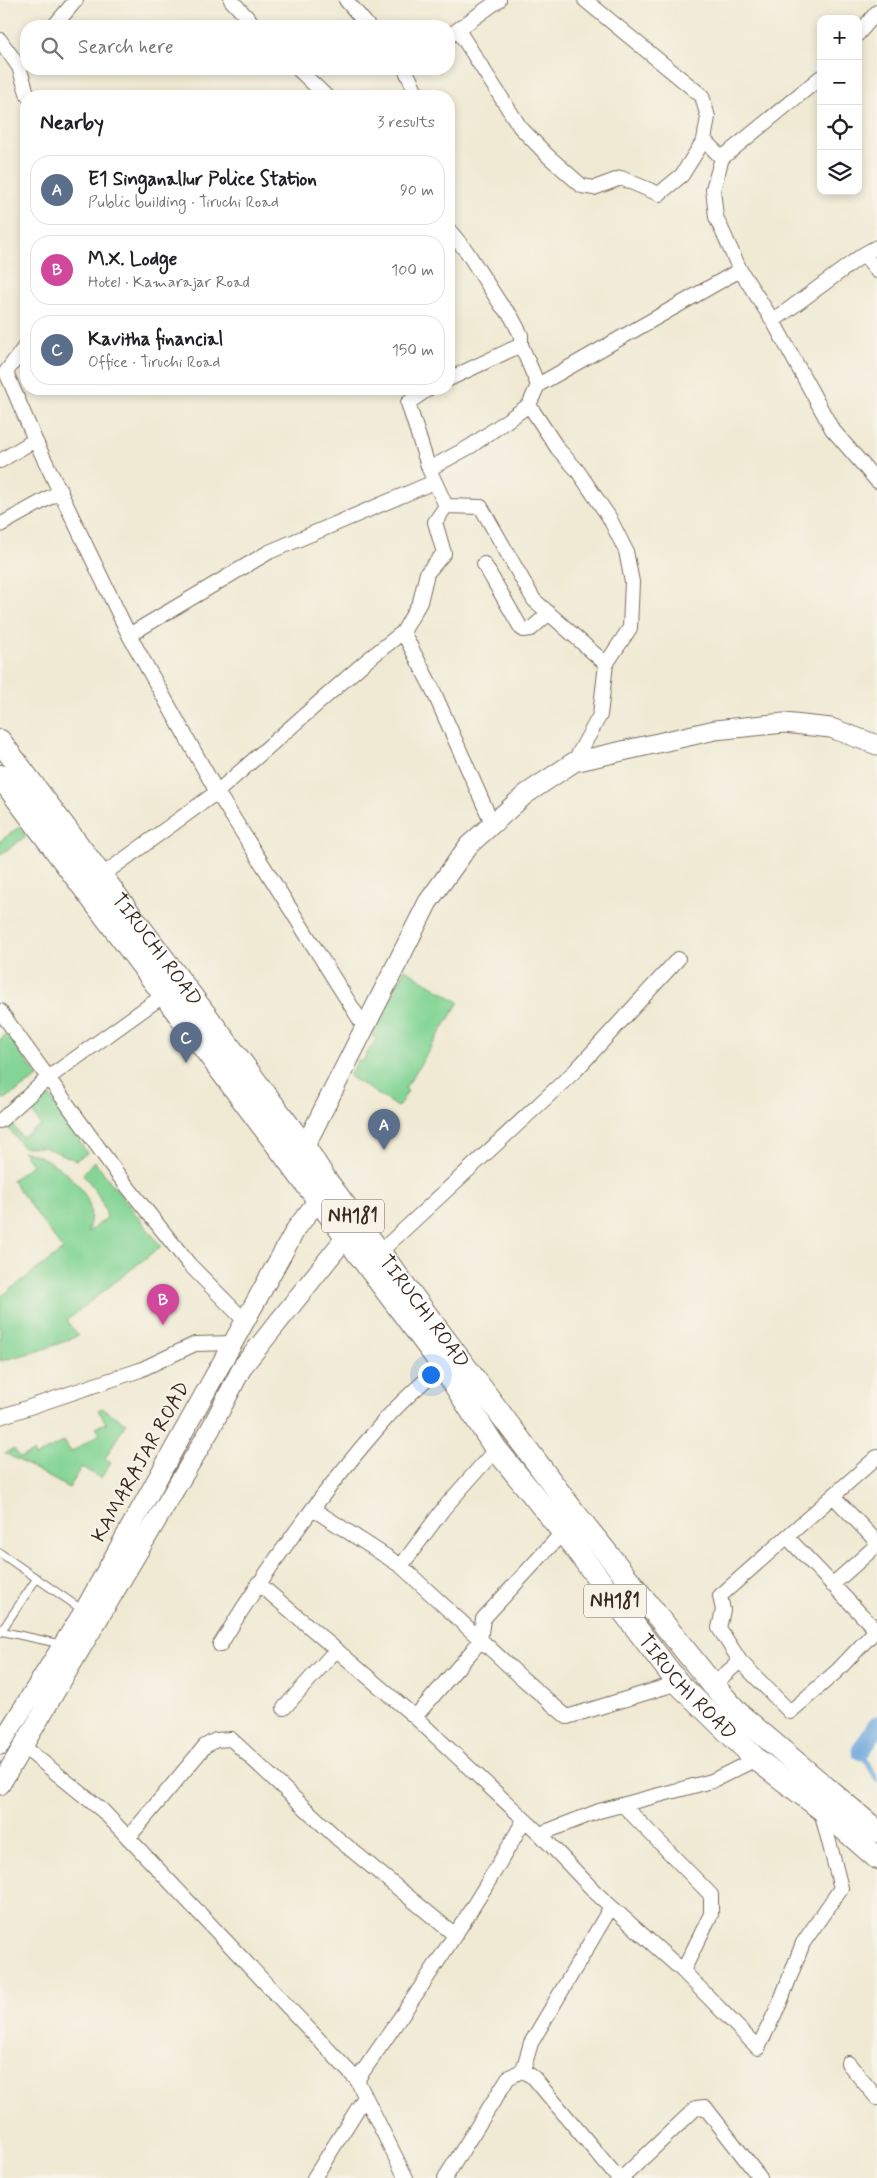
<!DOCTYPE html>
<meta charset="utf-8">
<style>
body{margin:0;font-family:Mynerve,sans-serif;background:#f2f2f2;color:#202124}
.controls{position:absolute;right:15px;top:15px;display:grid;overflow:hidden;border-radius:10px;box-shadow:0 2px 8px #0003}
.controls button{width:45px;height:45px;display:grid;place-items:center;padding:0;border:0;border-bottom:1px solid #e0e0e0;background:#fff;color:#202124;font:25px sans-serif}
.you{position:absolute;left:430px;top:1374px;width:18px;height:18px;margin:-12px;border:4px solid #fff;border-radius:50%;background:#1a73e8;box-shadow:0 0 0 8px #1a73e833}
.badge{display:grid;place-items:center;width:32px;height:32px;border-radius:50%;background:#d93025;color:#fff;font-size:16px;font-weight:700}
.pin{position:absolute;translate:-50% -41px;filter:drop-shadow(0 1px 2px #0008)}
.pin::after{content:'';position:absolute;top:26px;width:18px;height:15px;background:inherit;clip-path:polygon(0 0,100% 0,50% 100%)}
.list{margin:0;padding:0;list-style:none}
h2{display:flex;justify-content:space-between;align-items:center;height:65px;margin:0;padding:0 20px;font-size:21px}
h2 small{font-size:16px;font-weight:400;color:#757577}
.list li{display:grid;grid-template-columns:32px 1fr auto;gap:15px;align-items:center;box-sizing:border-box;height:70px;margin:0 10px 10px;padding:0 10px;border:1px solid #e0e0e0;border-radius:20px}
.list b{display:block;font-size:19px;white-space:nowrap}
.list p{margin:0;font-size:16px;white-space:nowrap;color:#757577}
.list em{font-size:16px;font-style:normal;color:#757577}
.icon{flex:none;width:28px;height:28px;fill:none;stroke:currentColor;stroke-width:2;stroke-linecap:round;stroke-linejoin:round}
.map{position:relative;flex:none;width:877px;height:2178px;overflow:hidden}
.search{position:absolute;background:#fff;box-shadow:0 2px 8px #0003;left:20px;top:20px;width:435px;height:55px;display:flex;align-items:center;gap:12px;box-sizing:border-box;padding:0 18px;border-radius:20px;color:#757577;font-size:19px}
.panel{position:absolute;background:#fff;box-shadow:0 2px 8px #0003;left:20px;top:90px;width:435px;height:305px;border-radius:20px}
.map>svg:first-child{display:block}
.green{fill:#84d595;stroke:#60805a}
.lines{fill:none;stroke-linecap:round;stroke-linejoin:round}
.stream{stroke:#6ba6dc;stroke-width:5}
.canal{stroke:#6ba6dc;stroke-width:19}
.service-casing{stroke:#7a6d5e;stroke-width:9}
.minor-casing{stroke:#7a6d5e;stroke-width:16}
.secondary-casing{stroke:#7a6d5e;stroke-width:21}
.trunk-casing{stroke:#7a6d5e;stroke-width:24}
.service{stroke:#fff;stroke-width:7}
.minor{stroke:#fff;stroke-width:14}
.secondary{stroke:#fff;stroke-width:19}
.trunk{stroke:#fff;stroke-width:22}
.labels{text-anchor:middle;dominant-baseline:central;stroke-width:4.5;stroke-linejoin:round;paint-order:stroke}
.shield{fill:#f7f3e8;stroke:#73665b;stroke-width:1}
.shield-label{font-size:19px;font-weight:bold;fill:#3b2a1e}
.street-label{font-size:20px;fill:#3b2a1e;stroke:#f7f3e8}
</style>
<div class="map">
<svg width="877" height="2178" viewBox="0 0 877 2178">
<rect width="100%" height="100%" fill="#f7f3e8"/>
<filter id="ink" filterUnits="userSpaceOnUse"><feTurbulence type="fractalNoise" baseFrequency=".02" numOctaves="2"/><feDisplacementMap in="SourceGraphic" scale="10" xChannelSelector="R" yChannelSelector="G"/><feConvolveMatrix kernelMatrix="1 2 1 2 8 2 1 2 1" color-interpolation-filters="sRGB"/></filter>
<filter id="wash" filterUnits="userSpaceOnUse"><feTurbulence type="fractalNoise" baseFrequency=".0096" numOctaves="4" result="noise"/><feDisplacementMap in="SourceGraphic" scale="20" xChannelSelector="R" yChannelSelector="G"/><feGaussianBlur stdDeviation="1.12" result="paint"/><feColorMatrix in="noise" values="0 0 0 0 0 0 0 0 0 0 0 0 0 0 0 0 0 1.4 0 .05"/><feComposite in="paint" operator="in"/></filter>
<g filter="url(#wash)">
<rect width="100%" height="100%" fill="#f0ead4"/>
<path class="green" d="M19,827L26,836L0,855V841Z
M405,969L459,1002L405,1089L408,1091L398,1107L349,1076L359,1059L362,1062L376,1039L372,1036Z
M7,1034L38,1077L5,1099L0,1097V1039Z
M49,1095L87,1153L76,1160L44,1147H23L8,1128L12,1124L22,1137L41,1125L31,1110Z
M23,1151C48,1155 86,1183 90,1209C92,1218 89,1224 88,1232L107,1218C104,1201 94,1188 83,1174L94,1161L161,1246L67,1320L78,1336L42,1350L0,1361V1297L63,1250L12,1180L32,1165Z
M102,1408L126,1423L105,1458L111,1462L101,1478L81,1467L69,1488L5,1453L14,1449L20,1458L33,1452L35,1457L64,1441L71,1452L100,1434L96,1427L106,1423L98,1410Z"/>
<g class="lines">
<path class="stream" d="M861,1751L877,1780"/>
<path class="canal" d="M861,1751L877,1725"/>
</g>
</g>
<g filter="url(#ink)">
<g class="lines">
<defs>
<path id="service" d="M0,1553L84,1611
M0,1631L61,1644
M0,1633L37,1578"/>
<path id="minor" d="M231,0L255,26
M346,0L368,26
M585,0L702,96L708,117L704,140L722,158
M54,26L76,0
M458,30L520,127L548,156L582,186L594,188L621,178L659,194L682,175L704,140
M858,34L877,12
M449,36L499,0
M0,40L19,67L28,96
M298,69L326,96
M405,69L418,96
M821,77L722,158L713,189L716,217L740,270L773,321L832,429L877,481
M449,230L467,252L501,305L511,316L521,335V345L538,385L529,405L558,449L577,470L609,517L626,551L632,582L630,628L606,664L600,715L574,762
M864,254L877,271
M773,321L864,254L877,247
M26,345L6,372L35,440L129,635L217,792L365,1028
M449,379L521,345
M538,385L740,270
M428,389L408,403L429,469L446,506L481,507L534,600L606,664
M0,461L35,440
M429,469L471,446L529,405
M0,525L61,491
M484,564L521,628L524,630L531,629L549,613
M403,632L432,688L492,823
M129,635L269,552L434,482
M101,876L217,792L365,662L403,632L420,602L427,573L444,553L435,522L446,506
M0,1011L119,1176L189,1264L246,1322
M0,1121L48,1078L164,995
M381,1251L576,1070L678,959
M0,1417L140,1370L195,1344L233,1343
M877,1457L720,1596L723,1610L719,1628L740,1661L790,1712L837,1671L877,1629
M833,1496L877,1542
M313,1509L401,1566L522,1678L567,1717L678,1683
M787,1537L876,1630
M401,1566L444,1508L496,1449
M258,1583L415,1717L540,1834L599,1811L712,1781L756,1759
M832,1585L877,1545
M220,1645C268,1566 323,1491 384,1421C401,1401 423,1383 442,1365
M713,1685L740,1661
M284,1708L336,1650
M415,1717L473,1650L480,1640L483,1619L563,1532
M24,1747L103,1811L357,2080L406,2178
M623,1805L711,1895V1914L683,1971
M540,1834L597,1894L683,1971L758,2048L779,2005L803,1943L841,1888L821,1811
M128,1838L205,1746L216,1740L231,1739L337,1838L455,1935
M848,2063L877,2098
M523,2070L531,2043L611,1907
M357,2080C417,1994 473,1912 524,1820
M314,2178L365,2097
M445,2178L508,2078L523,2070L534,2078L618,2178
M622,2178L696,2108L705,2107L760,2178"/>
<path id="secondary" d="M299,1158L428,902L469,845L526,794L574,762L715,730L784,723L831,728L877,745
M0,1745L84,1611L296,1229L318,1200
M0,1785L210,1430L243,1366L346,1237"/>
<g id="trunk">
<path id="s1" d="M0,741L304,1146L325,1179L573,1511L713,1685L741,1716L877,1831"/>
<path id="s2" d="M0,776L442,1365L496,1449L563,1532L678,1683L756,1759L820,1808L877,1858"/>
</g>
</defs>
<use href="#service" class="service-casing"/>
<use href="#minor" class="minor-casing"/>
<use href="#secondary" class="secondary-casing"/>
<use href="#trunk" class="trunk-casing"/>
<use href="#service" class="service"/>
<use href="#minor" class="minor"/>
<use href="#secondary" class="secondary"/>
<use href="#trunk" class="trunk"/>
</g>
</g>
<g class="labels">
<g class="shield">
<rect x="322" y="1199.5" width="62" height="33" rx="4"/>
<rect x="584" y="1584.5" width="62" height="33" rx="4"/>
</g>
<g class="shield-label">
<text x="353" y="1216">NH181</text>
<text x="615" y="1601">NH181</text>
</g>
<g class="street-label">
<text stroke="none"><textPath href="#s1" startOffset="261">TIRUCHI ROAD</textPath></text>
<text stroke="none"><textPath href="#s1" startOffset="711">TIRUCHI ROAD</textPath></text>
<text transform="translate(141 1462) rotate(-61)">KAMARAJAR ROAD</text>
<text stroke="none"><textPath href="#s2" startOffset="1142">TIRUCHI ROAD</textPath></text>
</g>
</g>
</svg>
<div class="controls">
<button>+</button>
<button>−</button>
<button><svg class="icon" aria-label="locate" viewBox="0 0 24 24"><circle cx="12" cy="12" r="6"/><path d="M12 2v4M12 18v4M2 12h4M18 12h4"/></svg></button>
<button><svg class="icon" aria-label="layers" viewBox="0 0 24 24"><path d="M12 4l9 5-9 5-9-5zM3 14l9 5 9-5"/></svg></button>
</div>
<div class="you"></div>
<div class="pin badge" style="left:384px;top:1150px;background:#5c6f8a">A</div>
<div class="pin badge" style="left:163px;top:1325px;background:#d1479c">B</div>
<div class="pin badge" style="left:186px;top:1063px;background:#5c6f8a">C</div>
<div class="search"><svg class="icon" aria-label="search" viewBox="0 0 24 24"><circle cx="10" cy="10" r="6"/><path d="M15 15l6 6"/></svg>Search here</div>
<section class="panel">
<h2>Nearby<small>3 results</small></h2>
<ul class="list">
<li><span class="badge" style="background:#5c6f8a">A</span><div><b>E1 Singanallur Police Station</b><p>Public building · Tiruchi Road</p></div><em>90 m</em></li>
<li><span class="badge" style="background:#d1479c">B</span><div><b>M.X. Lodge</b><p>Hotel · Kamarajar Road</p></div><em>100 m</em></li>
<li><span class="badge" style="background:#5c6f8a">C</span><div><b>Kavitha financial</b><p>Office · Tiruchi Road</p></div><em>150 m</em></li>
</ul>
</section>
</div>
